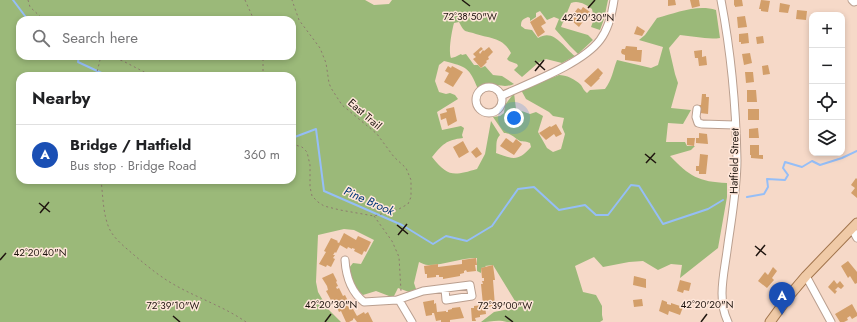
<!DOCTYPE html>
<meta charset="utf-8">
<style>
body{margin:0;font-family:Jost,sans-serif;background:#f2f2f2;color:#202124}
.controls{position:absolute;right:12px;top:12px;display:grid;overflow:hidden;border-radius:8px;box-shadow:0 2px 6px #0003}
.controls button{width:36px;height:36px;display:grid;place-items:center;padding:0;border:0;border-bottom:1px solid #e0e0e0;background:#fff;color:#202124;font:20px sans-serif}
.you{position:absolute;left:514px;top:118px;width:14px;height:14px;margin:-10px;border:3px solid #fff;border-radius:50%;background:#1a73e8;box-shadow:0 0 0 6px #1a73e833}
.badge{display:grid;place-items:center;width:26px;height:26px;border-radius:50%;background:#111827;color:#fff;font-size:13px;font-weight:700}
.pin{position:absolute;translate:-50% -33px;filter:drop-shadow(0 1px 2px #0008)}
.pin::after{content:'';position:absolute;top:21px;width:14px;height:12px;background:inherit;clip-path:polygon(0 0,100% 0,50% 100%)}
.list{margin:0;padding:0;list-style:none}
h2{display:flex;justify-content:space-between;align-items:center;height:52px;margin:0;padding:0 16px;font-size:17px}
h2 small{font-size:13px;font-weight:400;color:#757577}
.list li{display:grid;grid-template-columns:26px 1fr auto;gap:12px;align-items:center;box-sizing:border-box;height:60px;padding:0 16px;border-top:1px solid #e0e0e0}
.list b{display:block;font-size:15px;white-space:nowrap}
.list p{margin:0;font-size:13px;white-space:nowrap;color:#757577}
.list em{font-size:13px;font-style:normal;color:#757577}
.icon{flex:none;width:22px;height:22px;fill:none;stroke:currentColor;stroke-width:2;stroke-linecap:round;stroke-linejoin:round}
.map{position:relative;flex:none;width:857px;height:322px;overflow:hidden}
.search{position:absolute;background:#fff;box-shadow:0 2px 6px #0003;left:16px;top:16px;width:280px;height:44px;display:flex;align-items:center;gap:10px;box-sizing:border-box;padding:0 14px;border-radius:12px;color:#757577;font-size:15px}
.panel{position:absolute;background:#fff;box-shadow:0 2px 6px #0003;left:16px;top:72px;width:280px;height:112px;border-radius:12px}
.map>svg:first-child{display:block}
.forest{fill:#9bb979;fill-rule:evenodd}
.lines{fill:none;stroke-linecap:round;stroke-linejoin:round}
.stream{stroke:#95bef7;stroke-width:2}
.building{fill:#d39f6a}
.minor-casing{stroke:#ba9f8f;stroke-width:9}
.major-casing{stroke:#a1744c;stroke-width:11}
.path{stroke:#8d7a6e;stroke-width:1;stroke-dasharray:2 3;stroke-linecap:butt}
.minor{stroke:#fff;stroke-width:7}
.major{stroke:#f0caa7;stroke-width:9}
.ticks{fill:none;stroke:#201610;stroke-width:1.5}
.labels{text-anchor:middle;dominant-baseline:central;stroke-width:3;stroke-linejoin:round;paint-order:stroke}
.street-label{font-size:11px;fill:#201610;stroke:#ffe7da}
.water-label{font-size:12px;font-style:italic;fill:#003778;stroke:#ffe7da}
.ticks-label{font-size:10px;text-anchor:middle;fill:#201610;stroke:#ffe7da;stroke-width:3;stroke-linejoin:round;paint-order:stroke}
</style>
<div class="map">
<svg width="857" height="322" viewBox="0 0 857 322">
<rect width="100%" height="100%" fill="#f6d9c8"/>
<path class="forest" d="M0,0H365L374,5L389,4L392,0H608L604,19L600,30L591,27L594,19L592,9C586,5 579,0 571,3L566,15L568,20L563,22L561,27L588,35L593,40L578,54L570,46L555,29L559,19L554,17L547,20L540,11L536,13V17L530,21V18L528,17C523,19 521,20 521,26L525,29L532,30L538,38C554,28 563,47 575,56L562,63L546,59L538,63L522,77L514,70L518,66L517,64L509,61L507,59L511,53C502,36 489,39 473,33C471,32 466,32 464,30C462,28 460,24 459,22L454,23C452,30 448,51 451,58L455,57L461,54L462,55L466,54L474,65H478L481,68L485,66L493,75L502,76L514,84C501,90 491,79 478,89C469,67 467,67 444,61L439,65L435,81L439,92L446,94L450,93L455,95L458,99L437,112L442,130L461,126L464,128L462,135L463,138C446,140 443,144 432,157C448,177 453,176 477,169L485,154L491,121L500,135C495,140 497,146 496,153C513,159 518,162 531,147L530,143C526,141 524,142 520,141C514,138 511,133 504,133L493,117L500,116L504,113L505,105L514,93L516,109L530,114L536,112L543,116L538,132L547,148L553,152L561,149L565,134L562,127L564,118L553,116L549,112L526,99L521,90L559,75C566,75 575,79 581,85C583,88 584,91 587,93L590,90L605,89C612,80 613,70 617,60L651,68L658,65L663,47L639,40L645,35L657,18C676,13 697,4 716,10L720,38C708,40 693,36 680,35L669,48L675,74L678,83L671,108L691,110L683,124L668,123L666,142H685L687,146H695L691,150L670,156C689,176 699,182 727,183V197L718,248L680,278L682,265L671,264L658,270L643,261L629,262L603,267L594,257L575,266L583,292L596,295L602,306V315L603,320L600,322H507C498,319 490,322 481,322L494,312L509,309L515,301L493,265L485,266L486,267L481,268V273L477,271V258C460,258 445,265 428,265C425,265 422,263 419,262L414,283L416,289L409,292L398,288L394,296H389L376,291L363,295C353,287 352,280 349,268L353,263L361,264L374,240L354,230L344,229L318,235L316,282L318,292L328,309L341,322H0ZM20,20H292V56H20ZM20,76H292V180H20Z"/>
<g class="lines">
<path class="stream" d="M13,0L28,20
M79,56L78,62L108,76
M292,138L316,129L324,191L402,225L433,244L446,236L467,241L492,226L518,189L534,187L559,210L585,205L596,215H608L631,185L639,186L663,224L708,209L723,200
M747,197L764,194L768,187L767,179L785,180L788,175L783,168L785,162L802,167L812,161L820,165L842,158L857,151"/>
</g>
<path class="building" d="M668,0H675L676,5L668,6Z
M690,0H699L700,6L692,8Z
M734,0H742L743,6L735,7V5L734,6Z
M761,0L770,1L768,12L761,11V9H759Z
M780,3L790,5L788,13L779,12Z
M583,7L590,12L579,27L572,21L576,15L574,13L578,8L581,10Z
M797,10L807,11L806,20L796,19Z
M541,15L546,23L541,26L545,32L538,37L530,22Z
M745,16L747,27L738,28L737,17Z
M637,26L645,31L642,36L634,34Z
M748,33L749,43L741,44V42H739V34Z
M763,36L764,43L757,44L756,37Z
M626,46L637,47V50H642L641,62L625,60V55L622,54L621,52L622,49H625Z
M481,47L483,49L479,52L480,54L483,50L484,51L489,47L493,52L488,57L489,59L486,61L487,62L481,68L473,59L476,57L473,54Z
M702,50V57L706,56L707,65L699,66L698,58H695L694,51Z
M750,53L752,63L744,65L742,54Z
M768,65L770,74L763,75L762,66Z
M448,66L451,68L452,66L463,72L453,87L444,82L449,73L445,71Z
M598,68L603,73L599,78H600L591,87L584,81Z
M745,72H753L754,82L746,83Z
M747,90H756L757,102H747Z
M702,94H706V97H709L708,114L700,113L701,109H698L699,105H701Z
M454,107L457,121L448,126L446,118L441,120L440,114L447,112L446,109Z
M748,109H759V120H748Z
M556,124L562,134L556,137L554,134L546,140L539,133L550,126L551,127Z
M758,128L759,138H749V129Z
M699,133L707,134L708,144L696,143V138H699Z
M506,138L513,143L516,139L522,144L514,155L500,146Z
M687,138H695L694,146L687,145Z
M463,141L469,152L459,158L453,147Z
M750,145H759V155H763V159L751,158V155H750Z
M477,147L482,154L476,158L471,152Z
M700,154L708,155L706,174H699V171H696V166H699Z
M856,178L857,179V198L851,193L855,188L851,185Z
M344,233L356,240L358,236L371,242L366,252L364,251L362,255L354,251L355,249L352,248V249L348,247L347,249L340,245L336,253L335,252L333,255H335L333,258L335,259L331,267L327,265L326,267L319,264L326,252L324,251L331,238L338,241L337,242L339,243Z
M476,258L477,265H475L476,271L467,272L466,270L464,271V273L460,274V276L443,279V277H439V275H436V277L427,278V274H425L424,266L438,264V267L462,264V260Z
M848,261L857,272V283L855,284L850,276L848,278L841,266Z
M493,265L495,280H493L495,306L487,307V306H485L486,314L480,315V317L475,318L476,321H472L471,308H474V306L483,305L481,284H483L482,281H484V278H482L481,268Z
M773,267L777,271L772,278L774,280L767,288L758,281L765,272L768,275Z
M333,273L337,281L336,282L338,286L336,287L337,289L339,288L343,296L345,295L349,303L347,304L348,307L350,306L351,309H353L357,316L364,312L365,314L368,312L373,322H357L354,318L353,319V320L349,322H346L341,311L339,312L334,301L332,302L326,291L328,290L327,286L322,278Z
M634,276L646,279V288L633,285Z
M680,280L691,283L689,291L684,290L683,293L677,291Z
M834,280L837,284L840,281L844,286L841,289L838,287L835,290L837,291L835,294L828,287Z
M642,299L643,306L634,307L633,300Z
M434,300V304L436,303L437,312L446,311V312H448V310L452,309V308L460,307L464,318L450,320V322H441V320L436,321L434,313H432V315L426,316L423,302Z
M662,300L667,302V304L671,305V303L683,307L680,315L669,311L668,315L659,311Z
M852,304L857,313V316L852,319L850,316L847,318L848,320L844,322H840L835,314Z"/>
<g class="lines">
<defs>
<path id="minor" d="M721,0C731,52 736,107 737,160C737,190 731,221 727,251C724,274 717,300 728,322
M852,0L854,2L857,1
M476 100a13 13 0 1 1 26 0a13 13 0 1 1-26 0Z
M501,96C529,83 582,64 600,40C609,28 612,14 614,0
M697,109L696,117L698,123L702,124L735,125
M852,229L857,238
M345,260C346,276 350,291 364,302L397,300L423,291L470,285L472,296L446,300L445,289
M806,276L831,322
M399,300L412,322"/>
<path id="major" d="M770,322L789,296L806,276L857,223"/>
</defs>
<use href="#minor" class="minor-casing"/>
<use href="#major" class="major-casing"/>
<path class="path" d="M28,0L30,7L44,20
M245,0L254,20
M106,56L123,61L148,74L156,76
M96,76L101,56
M263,76V56
M292,144L302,147L307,152L310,165V187L312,196L318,202L324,206L340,210L374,216L399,209L408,204L411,197V180L406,168L394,157L377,134L342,105L331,88L329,83L326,63L320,48L299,20L292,0
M101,180C103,196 103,214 109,228C114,239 125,247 134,255C146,265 159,276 173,284C197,298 223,306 246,322
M374,216L392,241L399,257L401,291"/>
<use href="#minor" class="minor"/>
<use href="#major" class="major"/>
</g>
<path class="ticks" d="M462,0L470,6M588,8L595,0M535,61L545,70M535,71L544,60M645,154L656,163M646,163L655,153M39,203L50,212M40,213L49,202M397,225L408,234M398,235L407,224M755,246L766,255M756,256L765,245M0,260L6,253M173,316L180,322M505,316L513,322M325,322L331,314M701,322L707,314"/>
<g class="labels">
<g class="street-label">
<text transform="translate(365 114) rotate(41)">East Trail</text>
<text transform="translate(734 161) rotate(-89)">Hatfield Street</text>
</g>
<g class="water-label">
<text transform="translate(369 201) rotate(24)">Pine Brook</text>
</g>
</g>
<g class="ticks-label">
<text x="470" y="20">72°38'50"W</text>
<text x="588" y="21">42°20'30"N</text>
<text x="40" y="256">42°20'40"N</text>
<text x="331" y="308">42°20'30"N</text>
<text x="707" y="308">42°20'20"N</text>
<text x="173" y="309">72°39'10"W</text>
<text x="505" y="309">72°39'00"W</text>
</g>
</svg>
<div class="controls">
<button>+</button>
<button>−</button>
<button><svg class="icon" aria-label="locate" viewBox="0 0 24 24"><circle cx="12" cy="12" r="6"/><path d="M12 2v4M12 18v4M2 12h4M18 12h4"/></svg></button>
<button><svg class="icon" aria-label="layers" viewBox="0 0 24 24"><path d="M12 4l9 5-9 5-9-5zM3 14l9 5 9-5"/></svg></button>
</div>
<div class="you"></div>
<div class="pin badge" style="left:782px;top:315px;background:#1a4fb4">A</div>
<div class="search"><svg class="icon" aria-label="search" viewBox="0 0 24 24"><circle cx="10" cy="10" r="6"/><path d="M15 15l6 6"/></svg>Search here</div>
<section class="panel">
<h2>Nearby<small></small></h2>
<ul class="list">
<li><span class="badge" style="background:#1a4fb4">A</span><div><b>Bridge / Hatfield</b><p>Bus stop · Bridge Road</p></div><em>360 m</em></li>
</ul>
</section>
</div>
